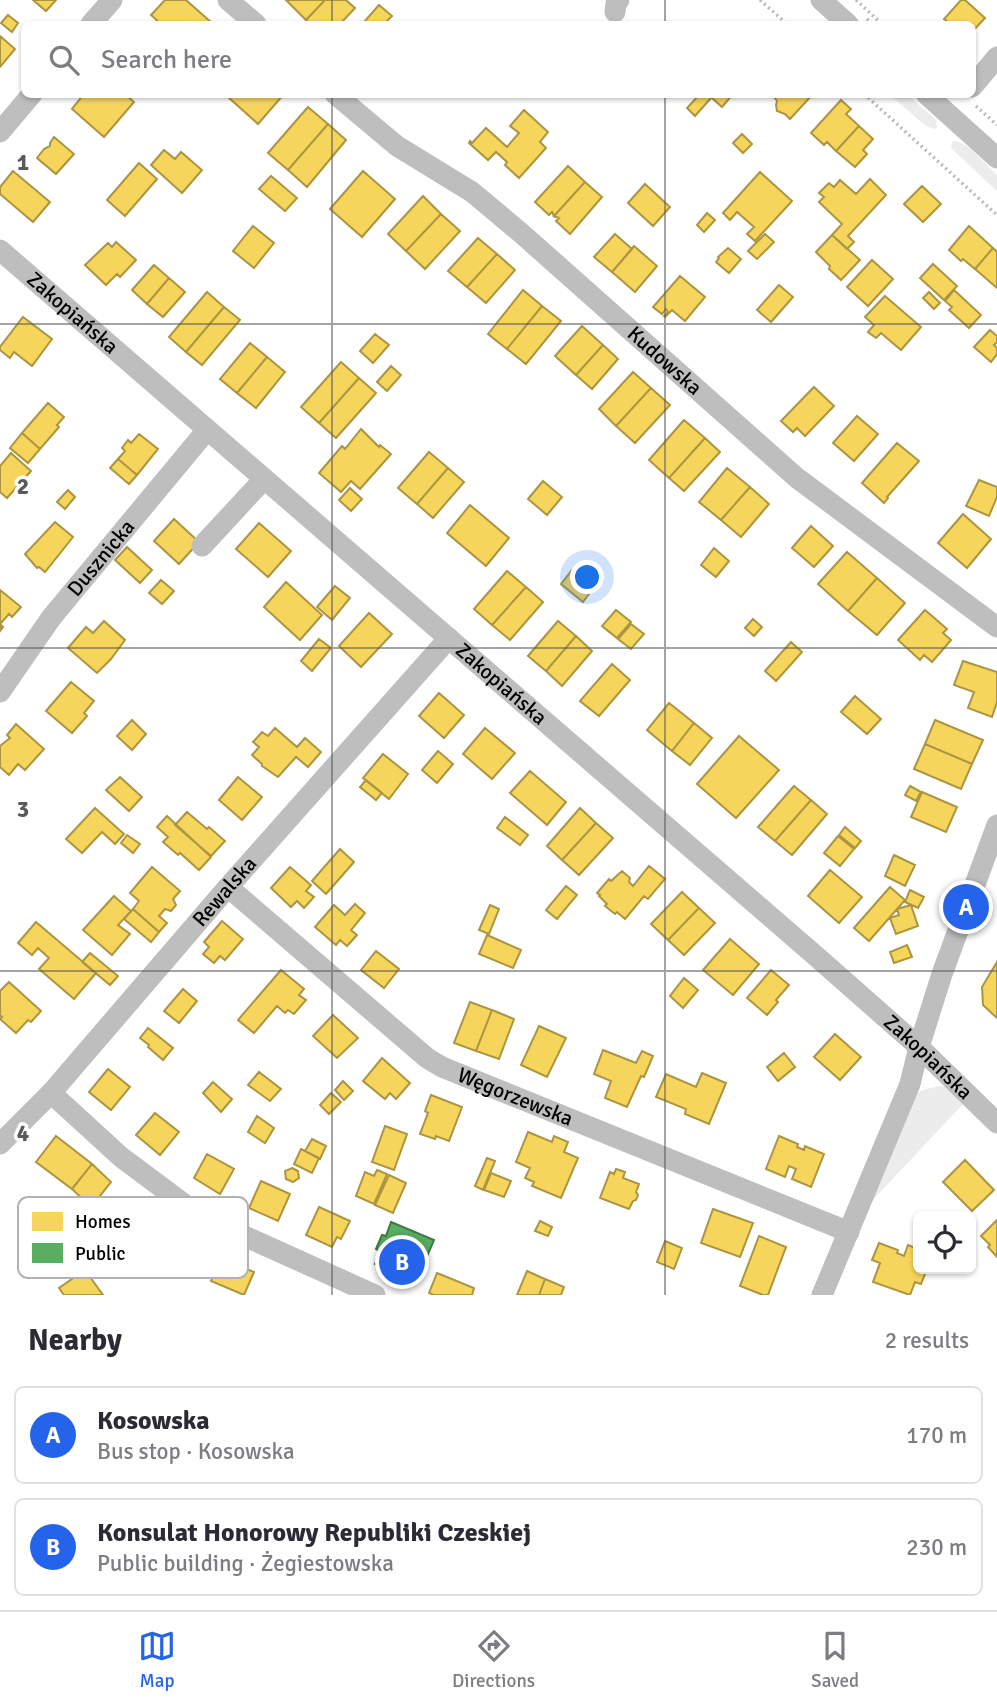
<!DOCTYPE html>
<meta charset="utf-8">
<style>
body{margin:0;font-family:Signika,sans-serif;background:#f7f7f7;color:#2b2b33}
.controls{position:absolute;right:21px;bottom:21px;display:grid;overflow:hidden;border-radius:10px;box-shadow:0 2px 5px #0004}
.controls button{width:63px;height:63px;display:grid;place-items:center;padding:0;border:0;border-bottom:2px solid #e1e1e2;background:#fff;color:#2b2b33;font:35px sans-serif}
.you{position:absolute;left:588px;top:578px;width:24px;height:24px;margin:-18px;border:5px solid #fff;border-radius:50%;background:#1a73e8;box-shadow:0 0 0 10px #1a73e833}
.badge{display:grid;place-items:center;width:46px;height:46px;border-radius:50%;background:#2563eb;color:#fff;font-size:23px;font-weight:700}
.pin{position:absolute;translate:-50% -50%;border:4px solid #fff;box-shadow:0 2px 7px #0006}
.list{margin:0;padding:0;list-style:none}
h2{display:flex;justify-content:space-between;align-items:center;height:91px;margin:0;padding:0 28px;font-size:30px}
h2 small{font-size:23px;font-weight:400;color:#7c7c81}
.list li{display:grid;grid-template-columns:46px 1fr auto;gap:21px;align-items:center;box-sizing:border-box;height:98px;margin:0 14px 14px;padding:0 14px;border:2px solid #e1e1e2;border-radius:10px}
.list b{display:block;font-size:26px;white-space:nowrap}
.list p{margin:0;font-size:23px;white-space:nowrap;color:#7c7c81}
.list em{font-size:23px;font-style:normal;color:#7c7c81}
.icon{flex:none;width:38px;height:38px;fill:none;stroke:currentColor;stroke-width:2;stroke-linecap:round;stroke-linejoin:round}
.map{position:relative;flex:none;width:997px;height:1295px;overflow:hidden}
.search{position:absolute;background:#fff;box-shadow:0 2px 5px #0004;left:21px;right:21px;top:21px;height:77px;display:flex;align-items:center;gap:18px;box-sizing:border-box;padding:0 24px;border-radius:10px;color:#7c7c81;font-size:26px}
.sheet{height:315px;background:#fff}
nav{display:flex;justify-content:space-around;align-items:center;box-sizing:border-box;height:98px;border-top:2px solid #e1e1e2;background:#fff;font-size:19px;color:#7c7c81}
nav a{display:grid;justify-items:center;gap:4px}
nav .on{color:#2563eb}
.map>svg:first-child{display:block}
.green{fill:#ececec}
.homes{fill:#f6d55c;stroke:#ac9540;stroke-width:2}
.public{fill:#5aae61;stroke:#3f7a44;stroke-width:2}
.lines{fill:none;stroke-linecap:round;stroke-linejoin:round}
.path{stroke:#b9b9b9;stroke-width:3.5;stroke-dasharray:2 3.5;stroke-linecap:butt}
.minor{stroke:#bebebe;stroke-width:21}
.grid{fill:none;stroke:#595959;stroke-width:2;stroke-opacity:0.55}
.labels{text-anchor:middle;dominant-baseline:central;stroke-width:7;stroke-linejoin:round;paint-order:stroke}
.street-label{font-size:21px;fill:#000;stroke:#fff}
.key{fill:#fff;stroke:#b2b2b2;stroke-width:2}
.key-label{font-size:19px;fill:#000}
.grid-label{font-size:23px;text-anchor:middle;font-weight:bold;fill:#595959;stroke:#fff;stroke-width:7;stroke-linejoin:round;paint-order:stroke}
</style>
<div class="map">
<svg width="997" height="1295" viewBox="0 0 997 1295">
<rect width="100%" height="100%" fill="#fff"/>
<path class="green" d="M890,95H908L936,120L937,127L935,129L926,126Z
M956,141C971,145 985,164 997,175V191L951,148L952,142Z
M939,1086L948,1087L965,1102L870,1203L914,1096L922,1090Z"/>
<path class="homes" d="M33,0H56L46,11Z
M165,0H186L213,24H161L151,15Z
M286,0H325L306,20Z
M325,0H346L355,8L340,24H311L306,20Z
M961,0H965L985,18L972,32V24H951L944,19Z
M379,5L392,16L386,22L388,24H367L364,22Z
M8,15L18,23L12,32L1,23Z
M0,36L15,49L0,67Z
M84,94H125L134,102L104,137L72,109Z
M230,94H284L258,124L228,97Z
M700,94H706L711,98L695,116L687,108Z
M713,94H733L722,107L711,97Z
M772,94H813L790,119L785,114L777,111L776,105L777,101Z
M841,100L851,109L846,114L859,126L836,151L827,142L824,145L811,133Z
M308,107L328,124L288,170L268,153Z
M524,110L548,132L540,142L546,148L519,178L505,165L507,162L496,152L488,160L469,143L470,141L472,143L486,128L507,147L519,133L510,126Z
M328,124L346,140L307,187L288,170Z
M859,126L873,139L863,150L867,154L855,167L836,151Z
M742,134L752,144L743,153L733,143Z
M54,137L74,154L56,174L37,158L44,149L50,146V143Z
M164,150L175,159L181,152L202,170L182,193L151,165Z
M139,163L157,179L125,216L107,200Z
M568,166L585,182L554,216L552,212L549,215L535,202Z
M13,171L50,202L33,222L0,194V187Z
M363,171L395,199L362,237L330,209Z
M760,172L792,201L755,241L747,234L754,227L737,212L730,220L723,213Z
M271,176L297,198L285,211L259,189Z
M870,179L886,195L848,236L854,242L847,249L832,235L842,224L819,202L824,197L819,193L829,183L834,187L840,180L856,194Z
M585,182L602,197L570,234L556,221L559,218L554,216Z
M645,184L670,207L653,226L628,203Z
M922,186L941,204L923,222L904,204Z
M423,196L441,214L406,251L388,234Z
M707,213L715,220L704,232L697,225Z
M441,214L460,231L425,269L406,251Z
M253,226L274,243L254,268L233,251Z
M969,226L993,248L975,269L963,259L961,261L949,250Z
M615,234L632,249L612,272L594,257Z
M765,234L774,242L757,259L748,251Z
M832,235L860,260L841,280L829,269L830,266L816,252Z
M478,238L497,254L467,287L448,271Z
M116,242L136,260L120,277L117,274L106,285L85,265L108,243L112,247Z
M634,246L657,266L635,292L612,272Z
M728,248L741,259L729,273L716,262L719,258L718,257Z
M993,248L997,252V288L975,269Z
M497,254L515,270L486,303L467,287Z
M872,260L893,279L868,306L847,287Z
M933,264L957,286L944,300L920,278Z
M154,265L169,278L147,304L132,290Z
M680,276L705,297L685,321L672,310L665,317L664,316L668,312L666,309L662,314L653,307Z
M169,278L185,292L163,317L147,304Z
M779,285L793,297L771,322L757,310Z
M523,290L542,306L507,349L488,334Z
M954,290L981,315L969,328L949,310L952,307L945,301Z
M207,292L224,307L186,352L169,337Z
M929,292L940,303L934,309L923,298Z
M885,296L921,327L901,350L881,333L876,338L868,332L874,325L865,317Z
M542,306L561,321L526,364L507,349Z
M224,307L240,320L202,365L186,352Z
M23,317L52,339L32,366L14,352L10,358L0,350V347Z
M582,326L603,345L576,375L555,356Z
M990,330L997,336V342L994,345L997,348V354L991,362L974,347Z
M375,334L389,345L373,363L360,351Z
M250,343L267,357L237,393L220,379Z
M603,345L618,359L592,389L576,375Z
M267,357L285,372L256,408L237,393Z
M341,362L359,378L319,423L301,407Z
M391,366L401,375L387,391L377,382Z
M633,372L651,388L616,426L599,409Z
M359,378L376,393L336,438L319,423Z
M814,387L834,406L805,436L797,428L793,432L781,421Z
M651,388L670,405L635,443L616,426Z
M48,403L64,417L57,425L59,427L40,449L22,433Z
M857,416L878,434L854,461L833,443Z
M684,420L705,438L669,478L649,460Z
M361,429L379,447L380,445L391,454L360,489L351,481L341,492L319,473L342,446L345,449Z
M22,433L40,449L28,463L10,448Z
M139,434L158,449L137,475L118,459L125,451L122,448L128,440L131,443Z
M705,438L720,452L684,491L669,478Z
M897,443L919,461L887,497L888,498L884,503L862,483Z
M429,452L448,468L417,504L398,488Z
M11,453L31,471L7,498L0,492V466Z
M118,459L137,475L129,484L110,468Z
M448,468L464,482L433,518L417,504Z
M727,468L750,487L721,520L699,502Z
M979,480L997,487V497L989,516L966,506Z
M543,481L562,497L547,515L528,499Z
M750,487L769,504L741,537L721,520Z
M350,488L362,499L351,511L339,500Z
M68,490L75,497L65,509L57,502Z
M470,505L509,538L486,566L447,533Z
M963,514L991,539L967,568L938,543Z
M174,519L199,542L179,564L154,541Z
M55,522L73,537L45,572L39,567L37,568L25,554Z
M259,523L291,551L268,577L236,549Z
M811,526L833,546L814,567L792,548Z
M127,547L152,570L140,583L115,560Z
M714,548L729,561L716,577L701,565Z
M847,552L877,578L848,611L818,584Z
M572,570L594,587L583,602L561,584Z
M507,571L526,587L492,625L474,609Z
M877,578L905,603L877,635L848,611Z
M161,580L174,591L162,604L149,593Z
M286,582L322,615L300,640L264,607Z
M335,586L350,598L332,620L317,607Z
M526,587L543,602L510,640L492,625Z
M0,590L21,607L12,617L9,614L0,624L3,627L0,631Z
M616,610L631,622L617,638L602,626Z
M925,610L947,629L943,633L951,640L932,662L924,655L920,660L898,640Z
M369,613L392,634L361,667L339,646Z
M753,619L762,627L754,636L745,628Z
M104,621L125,640L111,659L97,673L68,648L86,627L93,633Z
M558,621L576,636L546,671L528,656Z
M631,624L644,634L631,649L618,639Z
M576,636L592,651L562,686L546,671Z
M319,639L331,648L312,671L301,661Z
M791,642L802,652L776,681L765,671Z
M963,661L997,672V702L992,717L968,708L974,692L954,685Z
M612,664L630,680L599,716L580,701Z
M71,682L94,701L84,713L87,716L72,733L46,711Z
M439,693L464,715L444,738L419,716Z
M855,696L881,719L867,734L841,712Z
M669,703L694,723L672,751L647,730Z
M132,720L146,734L132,750L117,736Z
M935,720L983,740L972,764L925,744Z
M694,723L712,738L690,765L672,751Z
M16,724L44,749L25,770L18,764L9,775L0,767V746L10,738L7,735Z
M275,728L297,747L305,738L321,752L308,767L296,757L278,777L262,766V764L252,755L259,747L253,742L262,732L268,736Z
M485,728L515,753L492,779L463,754Z
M739,736L779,770L736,818L697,784Z
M925,744L972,764L961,789L914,769Z
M438,751L453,764L437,783L422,770Z
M383,754L408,774L389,799L363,778Z
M530,771L566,802L547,825L510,793Z
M120,777L142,797L129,811L106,790Z
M238,777L262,797L242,820L219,800Z
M366,780L382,793L376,800L360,787Z
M794,786L811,800L775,841L758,827Z
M910,786L921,792L916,801L905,795Z
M922,792L957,807L946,832L911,817Z
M811,800L827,814L792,855L775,841Z
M95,808L124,834L115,844L102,832L82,853L66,839Z
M580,808L596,823L562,860L547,846Z
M187,812L207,829L209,827L225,841L211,856L175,825Z
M167,816L211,857L199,870L180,853L178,855L163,842L168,837L157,827Z
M505,817L528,835L520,845L497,828Z
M596,823L613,838L579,875L562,860Z
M845,827L861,841L855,848L839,835Z
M127,835L140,844L133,853L121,843Z
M838,836L854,849L840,866L824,853Z
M340,849L354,862L326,894L312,881Z
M894,855L915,865L905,886L885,876Z
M649,866L665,879L648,899L644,896L625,919L617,912L615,914L605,906L607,904L599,896L600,895L597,893L609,879L611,881L622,871L630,878L629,882L633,886Z
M152,867L180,891L173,899L176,905L171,911L165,909L159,916L167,923L159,932L133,909L139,901L130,893Z
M290,867L311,885L306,891L314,897L304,908L297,901L291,907L271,888Z
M830,870L862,897L839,923L808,896Z
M566,886L577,895L557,919L546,910Z
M890,887L905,900L869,941L854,928Z
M910,890L924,897L918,908L905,902Z
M682,892L699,908L668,940L651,924Z
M114,896L131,911L118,925L130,934L112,955L83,930Z
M355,904L365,913L351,930L357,935L347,946L340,940L336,945L315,927L334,905L345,915Z
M490,905L499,909L489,934L479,930Z
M911,905L918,926L896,934L890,918L899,915L897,909Z
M699,908L715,923L684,955L668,940Z
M133,909L159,932L151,942L124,919Z
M222,921L243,939L225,960L220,956L214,963L203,954L209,947L204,942Z
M36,922L96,973L74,999L39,969L49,958L38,948L32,955L18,943Z
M487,935L521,950L513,968L479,954Z
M730,939L759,964L733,995L703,970Z
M907,945L912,957L894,963L890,952Z
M376,951L399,969L384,988L361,970Z
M90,953L118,976L110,985L82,962Z
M997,962V1018L983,1005L982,987Z
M281,970L304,989L299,995L306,1000L294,1014L288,1010L285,1013L277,1006L254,1033L238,1020Z
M771,970L789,985L776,1000L778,1002L767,1015L747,998Z
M684,978L698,990L683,1008L670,996Z
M9,982L41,1011L31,1022L28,1020L16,1033L0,1019L2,1017L0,1015V991Z
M183,989L197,1001L179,1023L164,1011Z
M470,1002L492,1010L476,1051L454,1043Z
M492,1010L514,1019L499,1059L476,1051Z
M333,1015L358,1038L337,1058L313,1036Z
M539,1026L566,1038L547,1077L521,1065Z
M148,1028L173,1048L163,1060L148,1047L149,1045L140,1038Z
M835,1034L861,1057L840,1080L814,1057Z
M603,1050L636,1063L642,1051L653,1056L644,1077L641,1076L627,1107L605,1098L611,1081L594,1074Z
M784,1053L795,1067L778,1081L767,1067Z
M382,1058L410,1083L396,1099L390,1093L385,1099L363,1081Z
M108,1069L130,1087L111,1110L89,1092Z
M259,1072L281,1089L270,1101L248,1085Z
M702,1073L726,1083L709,1124L685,1114L686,1109L656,1097L666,1074L696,1087Z
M343,1081L353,1091L344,1100L335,1090Z
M213,1082L232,1099L221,1112L203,1093Z
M331,1093L341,1102L329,1114L320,1105Z
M431,1095L462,1107L449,1141L436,1136L435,1139L420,1134L428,1113L425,1111Z
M155,1113L179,1132L160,1155L136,1135Z
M257,1116L274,1128L265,1143L248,1132Z
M385,1126L407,1134L394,1170L372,1162Z
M528,1132L552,1142L554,1136L568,1142L564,1152L578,1158L561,1198L532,1186L534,1182L525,1178L530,1168L516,1162Z
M56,1136L92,1164L72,1189L36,1162Z
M779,1136L798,1144L797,1147L804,1150L805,1146L824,1154L811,1187L792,1179L796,1169L789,1166L785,1177L766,1169Z
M312,1139L326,1146L320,1159L305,1151Z
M301,1149L319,1158L312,1173L294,1164Z
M207,1154L234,1169L220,1194L194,1178Z
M487,1158L495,1161L483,1190L475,1186Z
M965,1160L994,1190L972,1211L943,1182Z
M92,1164L111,1182L91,1207L72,1189Z
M292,1168L298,1171L299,1178L293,1182L286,1179L285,1171Z
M616,1169L625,1172L623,1178L639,1184L636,1192L638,1195L636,1200L633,1201L629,1209L600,1198L610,1172L614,1174Z
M377,1170L387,1174L374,1204L356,1196L365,1172L374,1176Z
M491,1173L511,1181L504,1197L484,1190Z
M389,1175L406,1183L393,1213L375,1205Z
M261,1181L290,1194L278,1221L249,1208Z
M319,1207L350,1221L341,1239L337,1237L332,1247L306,1235Z
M713,1209L753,1223L740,1257L701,1243Z
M997,1220V1257L988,1247L990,1245L981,1236Z
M540,1221L552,1227L548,1236L535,1231Z
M759,1236L786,1247L768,1295H763L740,1286Z
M665,1241L682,1248L674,1269L657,1262Z
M879,1243L898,1250L897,1253L904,1256L908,1245L918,1249V1269H927L921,1284L915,1282L910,1295L873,1282L880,1263L872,1260Z
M220,1258L254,1272L244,1295L211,1281Z
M85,1270L103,1295H64L59,1288Z
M527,1271L545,1279L539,1295H517Z
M437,1273L474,1288L472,1295H434L429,1293Z
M545,1279L564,1287L561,1295H539Z"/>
<path class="public" d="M391,1222L434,1240L416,1282L375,1264L380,1251L376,1249L382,1235L386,1236Z"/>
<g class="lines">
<path class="path" d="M760,0L787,24
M856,0L882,24
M867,19L873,24
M864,94L997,215
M976,106L997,125"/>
<g class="minor">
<path d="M228,0L256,24"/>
<path d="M821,0L848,24"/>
<path d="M615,12L616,3L619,0"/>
<path d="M91,24L112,0"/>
<path d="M972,87L997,57"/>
<path id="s1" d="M335,94L397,146L472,192L521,233L797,478L997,627"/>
<path d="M926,94L997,158"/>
<path d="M0,132L32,94"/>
<path id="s2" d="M0,250L817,957L919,1047L997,1123"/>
<path d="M202,546L264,479"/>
<path id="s3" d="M0,692L51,618L207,430"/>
<path id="s4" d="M228,887L427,1058L442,1067L849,1232"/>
<path d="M51,1093L121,1157L200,1216L375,1295"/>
<path id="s5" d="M0,1144L51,1093L228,887L449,638"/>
<path d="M822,1295L910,1084L919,1047L942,974L997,825"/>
</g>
</g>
<path class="grid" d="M332,0V24M665,0V24M332,94V1295M665,94V1295M0,324H997M0,648H997M0,971H997"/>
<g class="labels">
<g class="street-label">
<text stroke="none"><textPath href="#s2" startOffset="96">Zakopiańska</textPath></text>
<text stroke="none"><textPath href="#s1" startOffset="425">Kudowska</textPath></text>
<text stroke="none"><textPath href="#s3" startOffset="168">Dusznicka</textPath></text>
<text stroke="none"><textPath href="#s2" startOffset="663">Zakopiańska</textPath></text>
<text stroke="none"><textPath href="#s5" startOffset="338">Rewalska</textPath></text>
<text stroke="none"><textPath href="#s2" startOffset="1230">Zakopiańska</textPath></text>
<text stroke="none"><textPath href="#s4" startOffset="359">Węgorzewska</textPath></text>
</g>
</g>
<rect x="18" y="1197" width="230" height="81" rx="10" class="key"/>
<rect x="32" y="1212" width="31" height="19" fill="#f6d55c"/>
<rect x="32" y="1243" width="31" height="20" fill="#5aae61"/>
<g class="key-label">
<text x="75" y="1228">Homes</text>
<text x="75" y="1260">Public</text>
</g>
<g class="grid-label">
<text x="23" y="170">1</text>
<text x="23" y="494">2</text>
<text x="23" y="817">3</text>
<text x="23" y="1141">4</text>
</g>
</svg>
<div class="controls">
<button><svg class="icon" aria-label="locate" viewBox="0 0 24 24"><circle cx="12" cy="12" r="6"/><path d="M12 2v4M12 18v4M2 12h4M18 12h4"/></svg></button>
</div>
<div class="you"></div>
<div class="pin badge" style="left:966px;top:907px">A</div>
<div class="pin badge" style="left:402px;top:1262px">B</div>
<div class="search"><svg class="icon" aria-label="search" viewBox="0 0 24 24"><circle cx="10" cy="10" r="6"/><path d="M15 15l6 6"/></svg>Search here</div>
</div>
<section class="sheet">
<h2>Nearby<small>2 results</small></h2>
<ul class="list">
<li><span class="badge">A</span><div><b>Kosowska</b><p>Bus stop · Kosowska</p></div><em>170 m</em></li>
<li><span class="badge">B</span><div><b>Konsulat Honorowy Republiki Czeskiej</b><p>Public building · Żegiestowska</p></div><em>230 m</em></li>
</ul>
</section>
<nav>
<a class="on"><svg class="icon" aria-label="map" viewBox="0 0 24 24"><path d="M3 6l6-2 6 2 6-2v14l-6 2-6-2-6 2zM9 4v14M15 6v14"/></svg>Map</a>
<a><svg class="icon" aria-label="directions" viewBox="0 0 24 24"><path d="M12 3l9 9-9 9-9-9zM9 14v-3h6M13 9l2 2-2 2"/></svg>Directions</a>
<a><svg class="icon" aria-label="saved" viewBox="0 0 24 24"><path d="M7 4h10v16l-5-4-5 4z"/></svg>Saved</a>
</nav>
